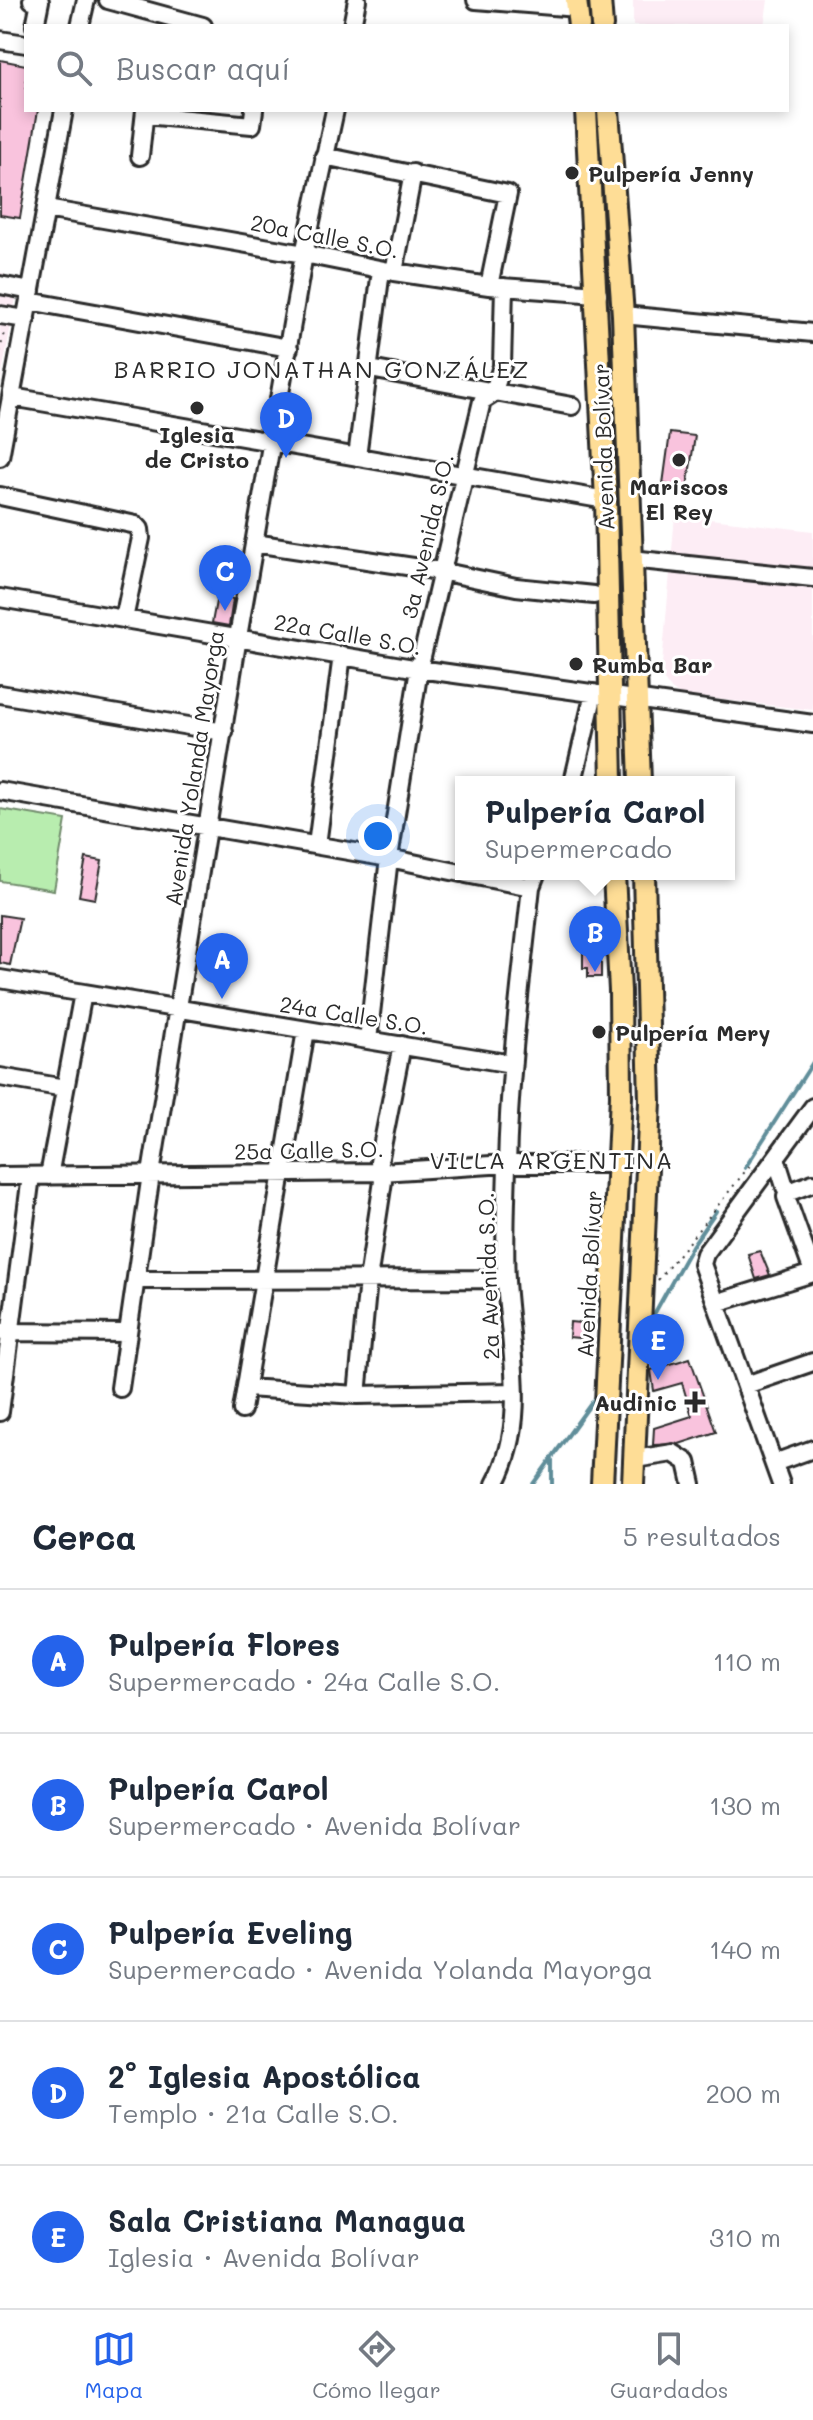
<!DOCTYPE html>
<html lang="es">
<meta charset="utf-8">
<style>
body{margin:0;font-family:Mali,sans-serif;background:#f2f2f3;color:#1f2937}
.you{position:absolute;left:378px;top:836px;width:28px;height:28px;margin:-20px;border:6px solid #fff;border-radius:50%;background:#1a73e8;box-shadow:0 0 0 12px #1a73e833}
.badge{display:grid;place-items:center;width:52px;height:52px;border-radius:50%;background:#2563eb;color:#fff;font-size:26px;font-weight:700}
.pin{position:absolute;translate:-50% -66px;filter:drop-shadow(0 2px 4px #0008)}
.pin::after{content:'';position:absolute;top:42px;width:28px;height:24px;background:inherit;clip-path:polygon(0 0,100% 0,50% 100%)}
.popup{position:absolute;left:455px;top:776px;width:280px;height:104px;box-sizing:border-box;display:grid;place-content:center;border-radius:0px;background:#fff;filter:drop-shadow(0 2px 6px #0005);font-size:26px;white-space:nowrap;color:#747a83}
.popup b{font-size:30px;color:#1f2937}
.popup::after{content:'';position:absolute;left:50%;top:100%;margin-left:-16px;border:16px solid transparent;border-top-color:#fff}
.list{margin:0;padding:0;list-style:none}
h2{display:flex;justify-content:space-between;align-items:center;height:104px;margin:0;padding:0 32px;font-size:34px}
h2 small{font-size:26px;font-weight:400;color:#747a83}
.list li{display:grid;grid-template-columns:52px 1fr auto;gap:24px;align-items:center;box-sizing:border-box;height:144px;padding:0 32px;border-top:2px solid #e0e1e3}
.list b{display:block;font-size:30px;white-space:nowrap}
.list p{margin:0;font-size:26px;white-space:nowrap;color:#747a83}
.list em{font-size:26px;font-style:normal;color:#747a83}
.icon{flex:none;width:44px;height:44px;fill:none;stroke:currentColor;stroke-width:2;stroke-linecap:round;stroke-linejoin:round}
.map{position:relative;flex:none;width:813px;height:1484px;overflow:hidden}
.search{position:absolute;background:#fff;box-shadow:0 4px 12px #0003;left:24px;right:24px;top:24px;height:88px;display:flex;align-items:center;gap:20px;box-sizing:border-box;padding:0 28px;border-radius:0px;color:#747a83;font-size:30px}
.sheet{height:824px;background:#fff}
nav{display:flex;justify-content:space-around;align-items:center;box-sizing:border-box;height:112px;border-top:2px solid #e0e1e3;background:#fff;font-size:22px;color:#747a83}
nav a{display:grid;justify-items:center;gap:4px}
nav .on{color:#2563eb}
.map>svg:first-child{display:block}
.built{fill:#fdedf5}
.green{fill:#b8edaf;stroke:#728c6d;stroke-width:2}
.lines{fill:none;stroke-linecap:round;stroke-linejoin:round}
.stream{stroke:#608e9a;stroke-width:4}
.building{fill:#f9c3dd;stroke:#2b2b2b;stroke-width:2}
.minor-casing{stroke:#2b2b2b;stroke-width:22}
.major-casing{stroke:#2b2b2b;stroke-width:26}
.path{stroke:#2b2b2b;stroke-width:2;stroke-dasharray:2 6;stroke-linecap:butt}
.minor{stroke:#fff;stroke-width:16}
.major{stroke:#fedd96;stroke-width:20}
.poi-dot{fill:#2b2b2b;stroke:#fff;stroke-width:3}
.labels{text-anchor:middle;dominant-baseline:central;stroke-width:6;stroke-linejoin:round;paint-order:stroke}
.poi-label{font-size:22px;font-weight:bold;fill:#2b2b2b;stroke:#fff;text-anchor:start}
.street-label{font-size:22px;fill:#2b2b2b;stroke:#fff}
.neighbourhood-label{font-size:24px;letter-spacing:2px;fill:#2b2b2b;stroke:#fff}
</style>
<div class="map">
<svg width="813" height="1484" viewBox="0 0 813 1484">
<rect width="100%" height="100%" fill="#fff"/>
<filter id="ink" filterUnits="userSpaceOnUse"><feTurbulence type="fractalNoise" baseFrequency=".0125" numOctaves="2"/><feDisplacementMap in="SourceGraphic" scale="16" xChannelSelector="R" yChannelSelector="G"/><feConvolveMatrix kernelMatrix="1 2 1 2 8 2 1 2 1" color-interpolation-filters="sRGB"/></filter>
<g filter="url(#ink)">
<path class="built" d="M633,0H768L764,26H633Z
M0,272L19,282L0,384Z
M675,515L813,531V710L680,695L670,688L661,676Z"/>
<path class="green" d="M0,809L66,820L54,890L0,881Z"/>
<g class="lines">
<path class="stream" d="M745,1168L813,1062
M648,1325L692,1246L716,1211
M552,1460V1484
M533,1484L595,1398"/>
</g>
<path class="building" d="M0,60L26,65V110H38L20,218L0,215Z
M670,433L695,436L687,488L663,484Z
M217,596L233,599L229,626L212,623Z
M86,858L102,861L95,899L79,896Z
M0,915L20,918L10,965L0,963Z
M583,936H601V977H588V968H583Z
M760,1251L770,1275L756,1279L748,1254Z
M570,1322L590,1324L589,1339L569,1337Z
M690,1358L716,1432L679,1444L653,1445L654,1428L692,1416L682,1383L654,1391L651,1370Z"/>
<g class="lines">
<defs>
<path id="minor" d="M32,0L40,1L35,26
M108,0L203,26
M476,0L577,8
M80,26L86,0
M352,26L357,0
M0,40L26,44
M145,115L252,125L254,110
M140,156L145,110
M324,156L508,194L489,286
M46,209L304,254L394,272L489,286L598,294
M394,272L413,173
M0,285L31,291
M29,301L289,348
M0,315L26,319
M623,315L813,333
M370,369L572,406
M12,397L606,500
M0,457L64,110
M357,457L381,270
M0,496L136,525L140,529L141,538L124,619
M254,543L440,571L516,587L594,595
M631,559L813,578
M0,598L419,669L813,724
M0,694L224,732
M573,782L594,693
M0,791L389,858L461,873
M317,845L342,655
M466,874L531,887
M0,979L512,1064
M368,1040L389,858L419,669L482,401L493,394L502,366L504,287
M0,1077L65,1088
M776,1158L787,1193L786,1197L813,1272
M0,1176L381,1172L507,1164H618
M49,1176L83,993
M787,1193L813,1183
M136,1280L506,1279
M716,1303L813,1273
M2,1332L128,1333
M746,1385L813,1362
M120,1388L151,1174L238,637L304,254L335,110
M246,1388L357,1395L515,1392
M357,1395L368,1280L383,1181L379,1162L402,1045
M242,1410L306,1030
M0,1412L31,1176
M635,1459L673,1453L687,1462L692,1484
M774,1463L813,1449
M495,1484C529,1422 510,1348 506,1281C504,1243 506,1204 507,1166C509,1073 521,980 531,887L536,874
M781,1484L702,1264L705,1254L813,1107"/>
<path id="major" d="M576,0L579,26
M600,0L602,26
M586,110L606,500L612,782
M608,110L623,315L640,782
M602,1484L621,1096L620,991L614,874
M633,1484L650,1101L644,874"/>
</defs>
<use href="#minor" class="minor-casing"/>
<use href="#major" class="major-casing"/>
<path class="path" d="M0,352L4,332
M658,1280L752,1163"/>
<use href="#minor" class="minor"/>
<use href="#major" class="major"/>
</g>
</g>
<g class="poi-dot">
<circle cx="572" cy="173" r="8"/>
<circle cx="197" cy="408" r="8"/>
<circle cx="679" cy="460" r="8"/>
<circle cx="576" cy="664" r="8"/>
<circle cx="599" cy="1032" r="8"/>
<path d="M691 1390h8v8h8v8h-8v8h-8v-8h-8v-8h8z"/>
</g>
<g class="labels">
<g class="poi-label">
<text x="588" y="173">Pulpería Jenny</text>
<text x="197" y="434" text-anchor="middle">Iglesia<tspan x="197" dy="25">de Cristo</tspan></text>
<text x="679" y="486" text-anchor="middle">Mariscos<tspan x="679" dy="25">El Rey</tspan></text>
<text x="592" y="664">Rumba Bar</text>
<text x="615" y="1032">Pulpería Mery</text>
<text x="677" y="1402" text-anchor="end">Audinic</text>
</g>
<g class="street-label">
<text transform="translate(325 236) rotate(11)">20a Calle S.O.</text>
<text transform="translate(603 447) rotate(-92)">Avenida Bolívar</text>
<text transform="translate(427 536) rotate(-77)">3a Avenida S.O.</text>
<text transform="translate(348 634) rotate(10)">22a Calle S.O.</text>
<text transform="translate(194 768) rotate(-81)">Avenida Yolanda Mayorga</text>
<text transform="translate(354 1015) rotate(9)">24a Calle S.O.</text>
<text transform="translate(309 1150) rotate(-1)">25a Calle S.O.</text>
<text transform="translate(589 1274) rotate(-87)">Avenida Bolívar</text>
<text transform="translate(488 1276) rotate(-92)">2a Avenida S.O.</text>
</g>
<g class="neighbourhood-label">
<text x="322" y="368">BARRIO JONATHAN GONZÁLEZ</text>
<text x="552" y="1159">VILLA ARGENTINA</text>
</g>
</g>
</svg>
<div class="you"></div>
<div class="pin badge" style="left:222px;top:999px">A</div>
<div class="pin badge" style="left:595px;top:972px">B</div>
<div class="popup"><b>Pulpería Carol</b>Supermercado</div>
<div class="pin badge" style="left:225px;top:611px">C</div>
<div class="pin badge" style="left:286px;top:458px">D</div>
<div class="pin badge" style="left:658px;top:1380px">E</div>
<div class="search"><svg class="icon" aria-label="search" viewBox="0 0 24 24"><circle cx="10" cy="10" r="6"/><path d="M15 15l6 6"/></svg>Buscar aquí</div>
</div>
<section class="sheet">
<h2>Cerca<small>5 resultados</small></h2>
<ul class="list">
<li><span class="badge">A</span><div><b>Pulpería Flores</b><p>Supermercado · 24a Calle S.O.</p></div><em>110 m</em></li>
<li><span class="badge">B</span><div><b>Pulpería Carol</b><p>Supermercado · Avenida Bolívar</p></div><em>130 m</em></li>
<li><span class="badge">C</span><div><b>Pulpería Eveling</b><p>Supermercado · Avenida Yolanda Mayorga</p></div><em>140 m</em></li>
<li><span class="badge">D</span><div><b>2° Iglesia Apostólica</b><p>Templo · 21a Calle S.O.</p></div><em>200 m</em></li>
<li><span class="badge">E</span><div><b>Sala Cristiana Managua</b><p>Iglesia · Avenida Bolívar</p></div><em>310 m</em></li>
</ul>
</section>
<nav>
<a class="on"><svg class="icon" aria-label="map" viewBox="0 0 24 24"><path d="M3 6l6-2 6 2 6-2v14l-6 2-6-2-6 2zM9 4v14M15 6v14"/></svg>Mapa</a>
<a><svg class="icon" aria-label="directions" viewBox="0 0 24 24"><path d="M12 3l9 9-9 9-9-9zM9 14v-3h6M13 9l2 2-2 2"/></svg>Cómo llegar</a>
<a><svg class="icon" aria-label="saved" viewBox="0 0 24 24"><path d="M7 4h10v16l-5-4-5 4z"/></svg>Guardados</a>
</nav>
